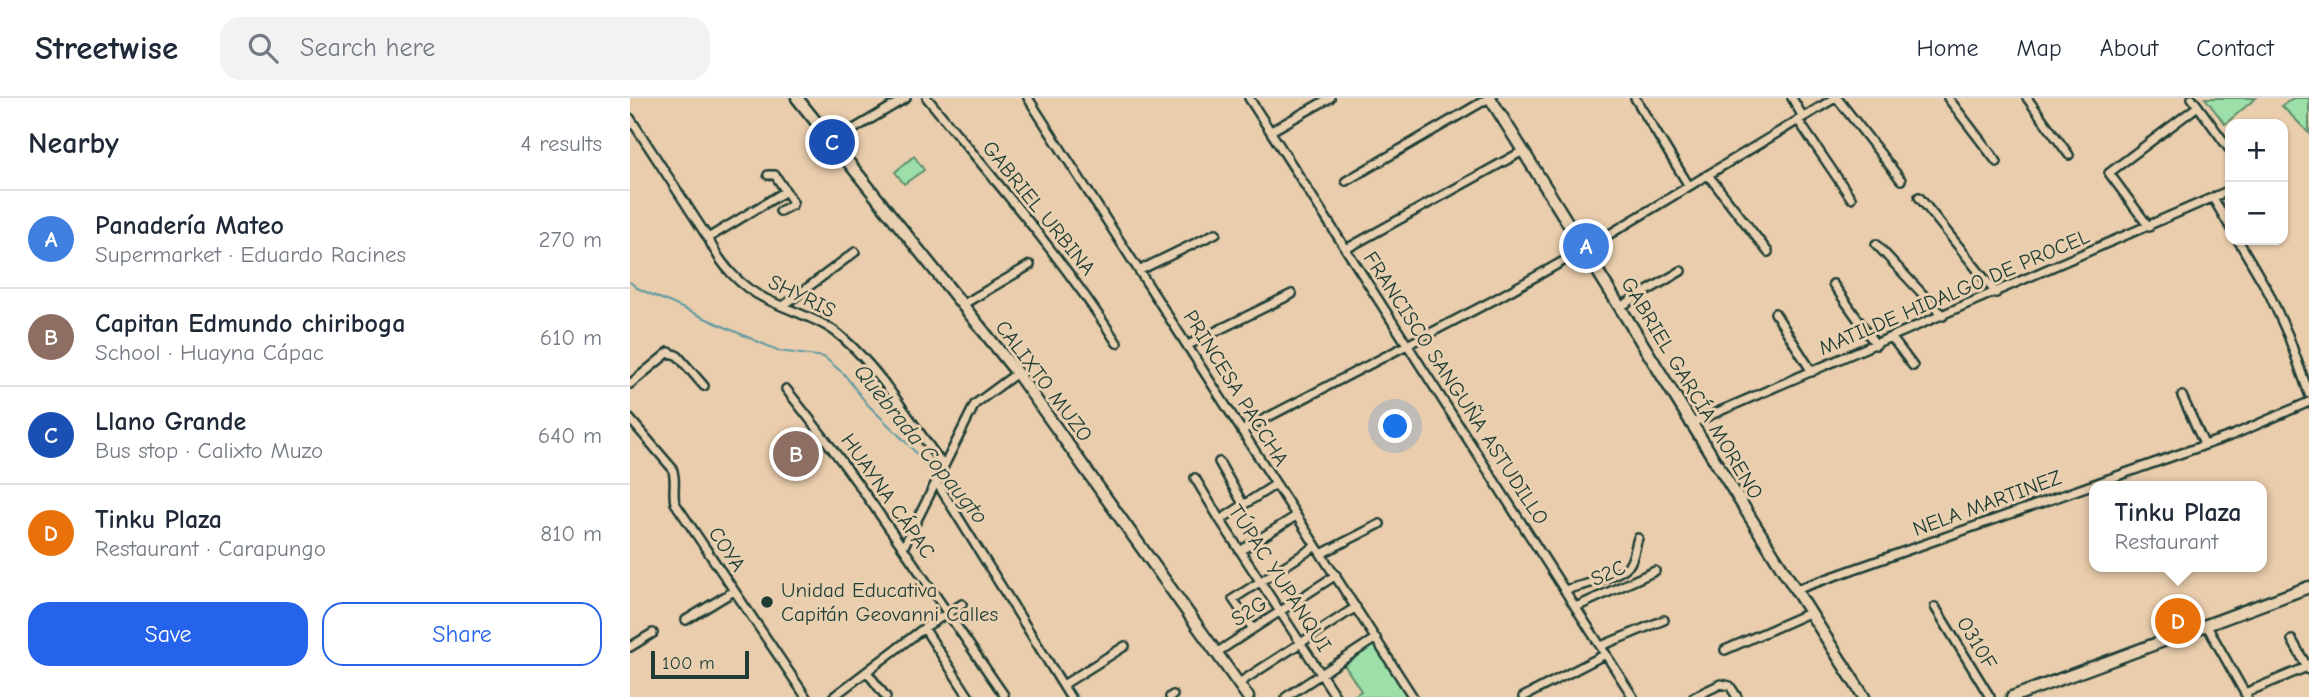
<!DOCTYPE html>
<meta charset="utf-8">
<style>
body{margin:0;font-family:"Comic Neue",sans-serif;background:#f2f2f3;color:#1f2937}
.controls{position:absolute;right:21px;top:21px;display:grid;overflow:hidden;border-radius:14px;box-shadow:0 2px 5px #0004}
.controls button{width:63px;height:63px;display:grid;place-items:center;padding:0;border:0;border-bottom:2px solid #e0e1e3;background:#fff;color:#1f2937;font:35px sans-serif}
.scale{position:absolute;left:21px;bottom:18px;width:98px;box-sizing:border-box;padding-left:7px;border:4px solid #1f3d34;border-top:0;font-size:19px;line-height:24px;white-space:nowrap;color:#1f3d34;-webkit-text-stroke:5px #e9d0b1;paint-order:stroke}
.you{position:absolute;left:766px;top:329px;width:24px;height:24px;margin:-18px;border:5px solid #fff;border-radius:50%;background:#1a73e8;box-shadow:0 0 0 10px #1a73e833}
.badge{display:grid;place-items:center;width:46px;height:46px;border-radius:50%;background:#2563eb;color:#fff;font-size:23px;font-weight:700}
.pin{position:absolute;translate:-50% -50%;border:4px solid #fff;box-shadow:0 2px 7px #0006}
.popup{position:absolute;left:1459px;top:383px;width:178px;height:91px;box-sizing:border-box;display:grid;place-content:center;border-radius:14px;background:#fff;filter:drop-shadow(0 2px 5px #0005);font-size:23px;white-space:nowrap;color:#747a83}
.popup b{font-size:26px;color:#1f2937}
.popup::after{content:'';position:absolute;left:50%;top:100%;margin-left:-14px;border:14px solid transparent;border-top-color:#fff}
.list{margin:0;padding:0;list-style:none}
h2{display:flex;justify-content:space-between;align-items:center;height:91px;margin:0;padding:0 28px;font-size:30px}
h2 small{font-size:23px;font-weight:400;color:#747a83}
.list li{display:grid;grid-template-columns:46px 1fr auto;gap:21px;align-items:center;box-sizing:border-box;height:98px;padding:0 28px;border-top:2px solid #e0e1e3}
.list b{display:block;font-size:26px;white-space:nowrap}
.list p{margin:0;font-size:23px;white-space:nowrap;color:#747a83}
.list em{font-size:23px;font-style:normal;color:#747a83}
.actions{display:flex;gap:14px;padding:21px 28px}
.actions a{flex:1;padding:16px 0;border:2px solid #2563eb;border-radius:21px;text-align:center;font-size:24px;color:#2563eb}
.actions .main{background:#2563eb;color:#fff}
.icon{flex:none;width:38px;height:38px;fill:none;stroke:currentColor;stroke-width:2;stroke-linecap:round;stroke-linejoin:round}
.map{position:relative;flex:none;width:1679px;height:599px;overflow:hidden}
header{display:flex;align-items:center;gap:42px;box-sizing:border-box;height:98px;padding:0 35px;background:#fff;border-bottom:2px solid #e0e1e3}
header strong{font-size:33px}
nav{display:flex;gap:38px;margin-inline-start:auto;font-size:24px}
.search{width:490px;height:63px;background:#f2f2f3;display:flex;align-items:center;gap:18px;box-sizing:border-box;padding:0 24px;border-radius:21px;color:#747a83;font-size:26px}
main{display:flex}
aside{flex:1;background:#fff}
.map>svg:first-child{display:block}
.green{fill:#9ddfa9;stroke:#5e8e6e;stroke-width:2}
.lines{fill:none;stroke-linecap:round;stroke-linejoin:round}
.stream{stroke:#6099a3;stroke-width:2}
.street-casing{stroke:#1f3d34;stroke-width:12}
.secondary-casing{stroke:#1f3d34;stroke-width:15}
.street{stroke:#e9d0b1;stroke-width:7}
.secondary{stroke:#e9d0b1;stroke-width:10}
.poi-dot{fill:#1f3d34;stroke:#e9d0b1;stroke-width:2.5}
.labels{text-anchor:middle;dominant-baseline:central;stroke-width:6;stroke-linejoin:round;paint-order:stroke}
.street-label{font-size:21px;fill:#1f3d34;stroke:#e9d0b1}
.poi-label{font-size:21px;fill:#1f3d34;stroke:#e9d0b1;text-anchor:start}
.water-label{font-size:23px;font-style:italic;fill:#24453d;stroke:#e9d0b1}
</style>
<header>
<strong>Streetwise</strong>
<div class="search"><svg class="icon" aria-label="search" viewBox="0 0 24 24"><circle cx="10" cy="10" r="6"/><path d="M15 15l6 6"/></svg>Search here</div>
<nav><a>Home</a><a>Map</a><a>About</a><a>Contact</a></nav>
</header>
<main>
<aside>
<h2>Nearby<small>4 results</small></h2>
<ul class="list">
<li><span class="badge" style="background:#3f7fe0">A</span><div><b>Panadería Mateo</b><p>Supermarket · Eduardo Racines</p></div><em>270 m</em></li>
<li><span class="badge" style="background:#8d6e63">B</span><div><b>Capitan Edmundo chiriboga</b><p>School · Huayna Cápac</p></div><em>610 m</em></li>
<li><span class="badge" style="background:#1a4fb4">C</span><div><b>Llano Grande</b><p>Bus stop · Calixto Muzo</p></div><em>640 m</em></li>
<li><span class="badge" style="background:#e8710a">D</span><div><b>Tinku Plaza</b><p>Restaurant · Carapungo</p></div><em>810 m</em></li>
</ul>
<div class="actions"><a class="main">Save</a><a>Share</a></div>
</aside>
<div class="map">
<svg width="1679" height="599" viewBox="0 0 1679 599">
<rect width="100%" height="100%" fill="#e9cdac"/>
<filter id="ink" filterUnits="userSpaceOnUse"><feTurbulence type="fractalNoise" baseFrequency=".0143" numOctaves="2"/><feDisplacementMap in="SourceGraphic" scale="14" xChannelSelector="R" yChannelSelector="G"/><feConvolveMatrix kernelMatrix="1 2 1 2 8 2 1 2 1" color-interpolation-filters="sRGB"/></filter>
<g filter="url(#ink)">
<path class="green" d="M1575,0H1626L1595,26Z
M1663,0H1679V35L1652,8Z
M284,58L294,72L274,86L265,74Z
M745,545L779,599H722L731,593L713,565Z"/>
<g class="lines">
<path class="stream" d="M0,184L7,190L149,253L194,259L214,276L237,306L281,349L304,378
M318,396L330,412L372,484
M375,488L435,581
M438,585L447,599"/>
<defs>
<path id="street" d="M297,0C363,80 431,158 487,245
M398,0L783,599
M619,0L1003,599
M1005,0L1059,88
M1162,0L1173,19
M1207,0L1271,82
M1318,0L1367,64
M1397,0L1439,57
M1562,0L1600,52
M0,20L78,140C90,166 110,189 136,201C162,214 192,221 213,240C252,274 282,326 313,367
M1168,22L1221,100
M641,33L700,0
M202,44L276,0
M138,77H145L163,104L162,107L150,113
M1078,77L1138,154
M716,83L859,0
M1289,99L1366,195
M1583,100L1600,129
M1519,129L1479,75L1568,8
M78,140L156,93
M1608,142L1639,195L1658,237L1679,296
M1246,146L1313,218
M716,151L893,53
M510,172L586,135
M1203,186L1246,247
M332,207L400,167
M153,208L225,154
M990,209L1051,173
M1145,215L1182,274
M1262,240L1283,268
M558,247L662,196
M0,286L39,254L48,258L74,288
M156,291C235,389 302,494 374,597
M1552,298L1574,346
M0,321L42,370C47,382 42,393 45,405L176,599
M1060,326L1600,92
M613,332L862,203L955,151L1205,0
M589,364L613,406
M565,380L590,422L706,599
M307,385L440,599
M590,422L646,386
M274,448L345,306L387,275
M610,453L666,418
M691,456L750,426
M935,492C951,487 987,480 999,467C1004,461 1005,448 1008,440
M1165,492L1603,337L1679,304
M946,509L1025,473
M1305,509L1360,599
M56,522L104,493
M1577,528L1617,599
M294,530L339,599
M623,531L603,501L686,448
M1662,542L1679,572
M971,548L1034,522
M0,549L23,535
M1095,552L1179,515
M586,555L706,477
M237,574L256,599
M609,585L726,509
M433,587L495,548
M1615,595L1677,569
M203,599L294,530L332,506
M540,599L543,597
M656,599L746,540
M893,599L976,556
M1064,599L1091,586L1100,588L1107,599"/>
<path id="secondary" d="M167,0L387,275L618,599
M860,0C985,199 1106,401 1234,599
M1382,599L1679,489"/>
</defs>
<use href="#street" class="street-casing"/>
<use href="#secondary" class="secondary-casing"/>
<use href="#street" class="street"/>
<use href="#secondary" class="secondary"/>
</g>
</g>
<circle class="poi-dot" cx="137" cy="504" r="7"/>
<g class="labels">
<g class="street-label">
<text transform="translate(409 110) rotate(51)">GABRIEL URBINA</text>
<text transform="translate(1324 194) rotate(-23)">MATILDE HIDALGO DE PROCEL</text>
<text transform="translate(172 198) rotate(26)">SHYRIS</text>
<text transform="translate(414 283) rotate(53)">CALIXTO MUZO</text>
<text transform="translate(606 290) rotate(58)">PRINCESA PACCHA</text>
<text transform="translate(826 290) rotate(57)">FRANCISCO SANGUÑA ASTUDILLO</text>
<text transform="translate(1062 290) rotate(59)">GABRIEL GARCÍA MORENO</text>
<text transform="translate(258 398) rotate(55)">HUAYNA CÁPAC</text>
<text transform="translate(1357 405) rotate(-20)">NELA MARTINEZ</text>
<text transform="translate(97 451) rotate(56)">COYA</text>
<text transform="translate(978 475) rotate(-24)">S2C</text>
<text transform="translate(650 480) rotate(57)">TÚPAC YUPANQUI</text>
<text transform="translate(619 513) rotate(-33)">S2G</text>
<text transform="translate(1347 545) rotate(59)">O310F</text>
</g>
<g class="poi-label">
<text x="151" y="492">Unidad Educativa<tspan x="151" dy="24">Capitán Geovanni Calles</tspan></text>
</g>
<g class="water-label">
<text transform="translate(291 346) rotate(51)">Quebrada Copaugto</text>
</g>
</g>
</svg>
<div class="controls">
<button>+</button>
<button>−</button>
</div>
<div class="scale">100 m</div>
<div class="you"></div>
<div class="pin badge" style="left:956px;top:148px;background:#3f7fe0">A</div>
<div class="pin badge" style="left:166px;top:356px;background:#8d6e63">B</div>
<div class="pin badge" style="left:202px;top:44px;background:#1a4fb4">C</div>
<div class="pin badge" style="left:1548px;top:523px;background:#e8710a">D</div>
<div class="popup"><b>Tinku Plaza</b>Restaurant</div>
</div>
</main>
